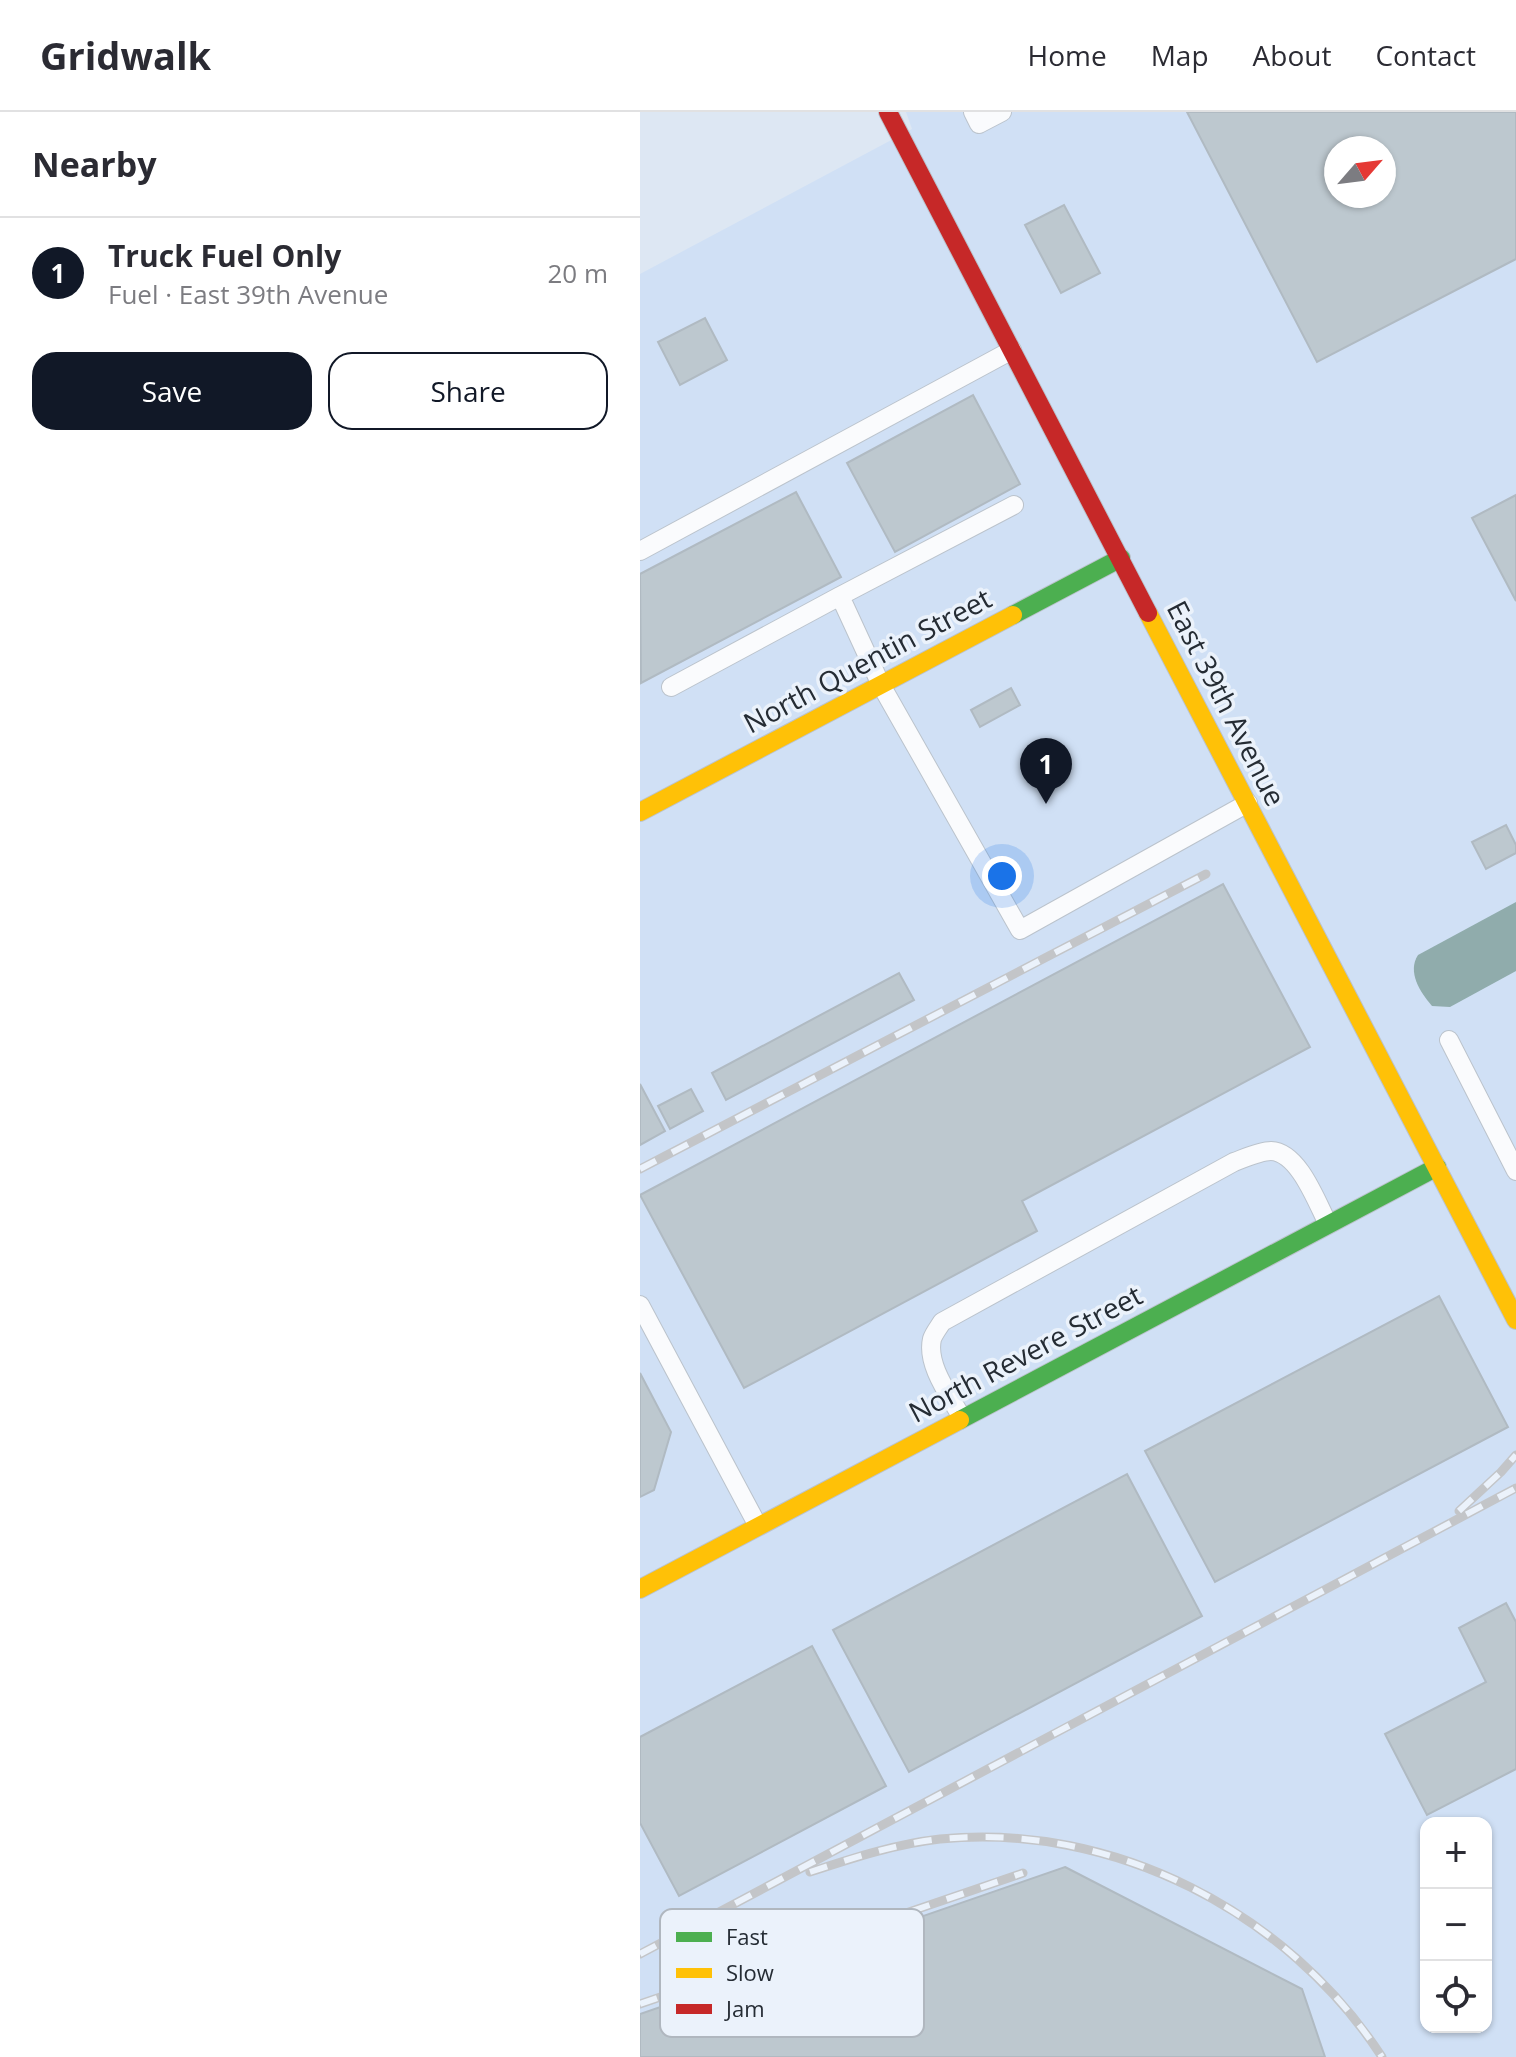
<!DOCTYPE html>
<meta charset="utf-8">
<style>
body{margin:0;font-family:"Open Sans",sans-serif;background:#f2f2f3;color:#2b2b33}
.controls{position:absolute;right:24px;bottom:24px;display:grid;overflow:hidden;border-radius:16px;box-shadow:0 2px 6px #0004}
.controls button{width:72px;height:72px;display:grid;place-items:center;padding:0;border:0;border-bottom:2px solid #e1e1e2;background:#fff;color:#2b2b33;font:40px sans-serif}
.compass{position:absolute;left:684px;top:24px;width:72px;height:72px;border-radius:50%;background:#fff;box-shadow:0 2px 6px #0004;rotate:62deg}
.you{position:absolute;left:362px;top:764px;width:28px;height:28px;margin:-20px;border:6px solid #fff;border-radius:50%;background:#1a73e8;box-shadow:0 0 0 12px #1a73e833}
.badge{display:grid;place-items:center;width:52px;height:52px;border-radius:50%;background:#111827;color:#fff;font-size:26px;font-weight:700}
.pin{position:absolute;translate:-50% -66px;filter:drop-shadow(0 2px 4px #0008)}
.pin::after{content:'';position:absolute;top:42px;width:28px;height:24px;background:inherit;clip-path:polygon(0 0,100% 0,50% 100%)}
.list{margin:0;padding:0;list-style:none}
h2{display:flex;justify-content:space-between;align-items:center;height:104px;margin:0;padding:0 32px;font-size:34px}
h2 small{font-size:26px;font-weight:400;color:#7c7c81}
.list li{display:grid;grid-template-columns:52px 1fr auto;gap:24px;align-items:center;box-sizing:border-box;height:112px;padding:0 32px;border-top:2px solid #e1e1e2}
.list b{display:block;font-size:30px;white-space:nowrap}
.list p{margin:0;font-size:26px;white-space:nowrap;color:#7c7c81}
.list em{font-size:26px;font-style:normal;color:#7c7c81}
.actions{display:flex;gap:16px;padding:24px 32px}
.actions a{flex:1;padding:18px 0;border:2px solid #111827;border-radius:24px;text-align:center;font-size:28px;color:#111827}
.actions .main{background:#111827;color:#fff}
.icon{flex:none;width:44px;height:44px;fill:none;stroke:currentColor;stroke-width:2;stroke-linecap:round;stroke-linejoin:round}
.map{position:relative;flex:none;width:876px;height:1945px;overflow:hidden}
header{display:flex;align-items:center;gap:48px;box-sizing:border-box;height:112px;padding:0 40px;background:#fff;border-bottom:2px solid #e1e1e2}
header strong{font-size:38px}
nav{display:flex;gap:44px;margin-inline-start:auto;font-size:28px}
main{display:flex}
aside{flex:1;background:#fff}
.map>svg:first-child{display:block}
.built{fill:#d0e0f5;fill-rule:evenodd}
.water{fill:#90acac}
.building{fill:#bdc8cf;stroke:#b0bac2;stroke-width:2;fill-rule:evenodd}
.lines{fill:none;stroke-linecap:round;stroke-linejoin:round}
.lane-casing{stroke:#bbc3cc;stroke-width:20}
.fast-casing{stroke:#bbc3cc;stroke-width:20}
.slow-casing{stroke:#bbc3cc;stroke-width:20}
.jam-casing{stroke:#bbc3cc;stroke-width:20}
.lane{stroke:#fafbfd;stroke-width:18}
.fast{stroke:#4caf50;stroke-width:18}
.slow{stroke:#ffc107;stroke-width:18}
.jam{stroke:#c62828;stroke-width:18}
.rail-casing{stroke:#c3c5c8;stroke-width:9}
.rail{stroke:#ebf2fb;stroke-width:6;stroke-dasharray:18;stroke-linecap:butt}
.labels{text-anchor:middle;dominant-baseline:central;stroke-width:7;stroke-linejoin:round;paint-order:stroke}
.street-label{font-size:28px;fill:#252c34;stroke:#ebf2fb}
.key{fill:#ebf2fb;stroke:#b0b7bf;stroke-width:2}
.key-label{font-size:22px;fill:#252c34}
</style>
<header>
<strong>Gridwalk</strong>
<nav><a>Home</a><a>Map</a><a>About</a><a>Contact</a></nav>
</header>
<main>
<aside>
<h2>Nearby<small></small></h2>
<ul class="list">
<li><span class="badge">1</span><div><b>Truck Fuel Only</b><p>Fuel · East 39th Avenue</p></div><em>20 m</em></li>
</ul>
<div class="actions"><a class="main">Save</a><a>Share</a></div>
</aside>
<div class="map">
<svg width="876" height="1945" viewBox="0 0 876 1945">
<rect width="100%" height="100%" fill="#dde7f3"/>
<path class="built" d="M266,0H876V1945H0V162L272,17ZM696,36H744V84H696ZM786,1711H846V1915H786Z"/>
<path class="water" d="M876,790V859L810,895L792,894C780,880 767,860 778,843Z"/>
<path class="building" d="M547,0H876V147L677,250ZM696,36H744V84H696Z
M424,93L460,161L421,181L385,113Z
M65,206L87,248L40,273L18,230Z
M333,283L380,372L255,440L207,351Z
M156,380L201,465L1,571L0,462Z
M876,383V489L832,406Z
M371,576L380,593L340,615L331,598Z
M866,713L876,733V741L846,757L832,730Z
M583,772L670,935L382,1089L397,1119L104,1276L0,1083Z
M259,861L274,888L86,988L72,961Z
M0,972L25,1019L0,1033Z
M51,977L63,999L30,1017L18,994Z
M799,1184L868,1315L575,1470L505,1339Z
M0,1261L31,1320L14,1378L0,1385Z
M487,1362L562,1504L269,1660L193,1518Z
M866,1491L876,1510V1657L787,1703L745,1622L846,1570L819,1516Z
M172,1534L246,1674L39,1784L0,1711V1625Z
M425,1755L662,1877L685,1945H0V1902Z"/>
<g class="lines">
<defs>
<path id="lane" d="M333,0L339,12L362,0
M374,393L200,484L241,573L380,818L608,691
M0,439L372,238
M31,575L200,484
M809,928L876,1059
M0,1193L118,1414
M322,1306C310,1284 286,1253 292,1227C294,1221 299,1215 302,1210L594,1050C605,1046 620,1039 631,1039C659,1040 677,1091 688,1112"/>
<path id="fast" d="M373,503L481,446
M320,1308L797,1055"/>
<path id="slow" d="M508,501L876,1208
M0,700L373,503
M0,1477L320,1308"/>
<path id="jam" d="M248,0L508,501"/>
</defs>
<use href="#lane" class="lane-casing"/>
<use href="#fast" class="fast-casing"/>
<use href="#slow" class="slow-casing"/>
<use href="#jam" class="jam-casing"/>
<use href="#lane" class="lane"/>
<use href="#fast" class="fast"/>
<use href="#slow" class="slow"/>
<use href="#jam" class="jam"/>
<defs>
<path id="rail" d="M0,1057L566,762
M819,1399L861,1360L876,1343
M170,1760C213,1746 255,1732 300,1727C473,1710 648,1800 742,1945
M0,1842L876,1376
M0,1892L383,1761"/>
</defs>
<use href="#rail" class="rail-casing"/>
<use href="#rail" class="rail"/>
</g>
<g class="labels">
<g class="street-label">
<text transform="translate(227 548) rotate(-28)">North Quentin Street</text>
<text transform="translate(587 591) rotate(63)">East 39th Avenue</text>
<text transform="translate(385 1241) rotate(-28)">North Revere Street</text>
</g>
</g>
<rect x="20" y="1797" width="264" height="128" rx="12" class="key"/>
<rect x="36" y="1820" width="36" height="10" fill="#4caf50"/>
<rect x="36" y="1856" width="36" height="10" fill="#ffc107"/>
<rect x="36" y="1892" width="36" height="10" fill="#c62828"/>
<g class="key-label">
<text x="86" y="1833">Fast</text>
<text x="86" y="1869">Slow</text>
<text x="86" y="1905">Jam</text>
</g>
</svg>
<div class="controls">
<button>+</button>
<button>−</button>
<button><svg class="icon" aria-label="locate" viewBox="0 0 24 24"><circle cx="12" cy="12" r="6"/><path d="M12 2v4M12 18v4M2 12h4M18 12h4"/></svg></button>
</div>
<svg class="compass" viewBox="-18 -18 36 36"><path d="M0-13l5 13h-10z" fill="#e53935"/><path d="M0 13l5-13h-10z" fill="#7c7c81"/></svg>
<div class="you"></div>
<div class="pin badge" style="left:406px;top:692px">1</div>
</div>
</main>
